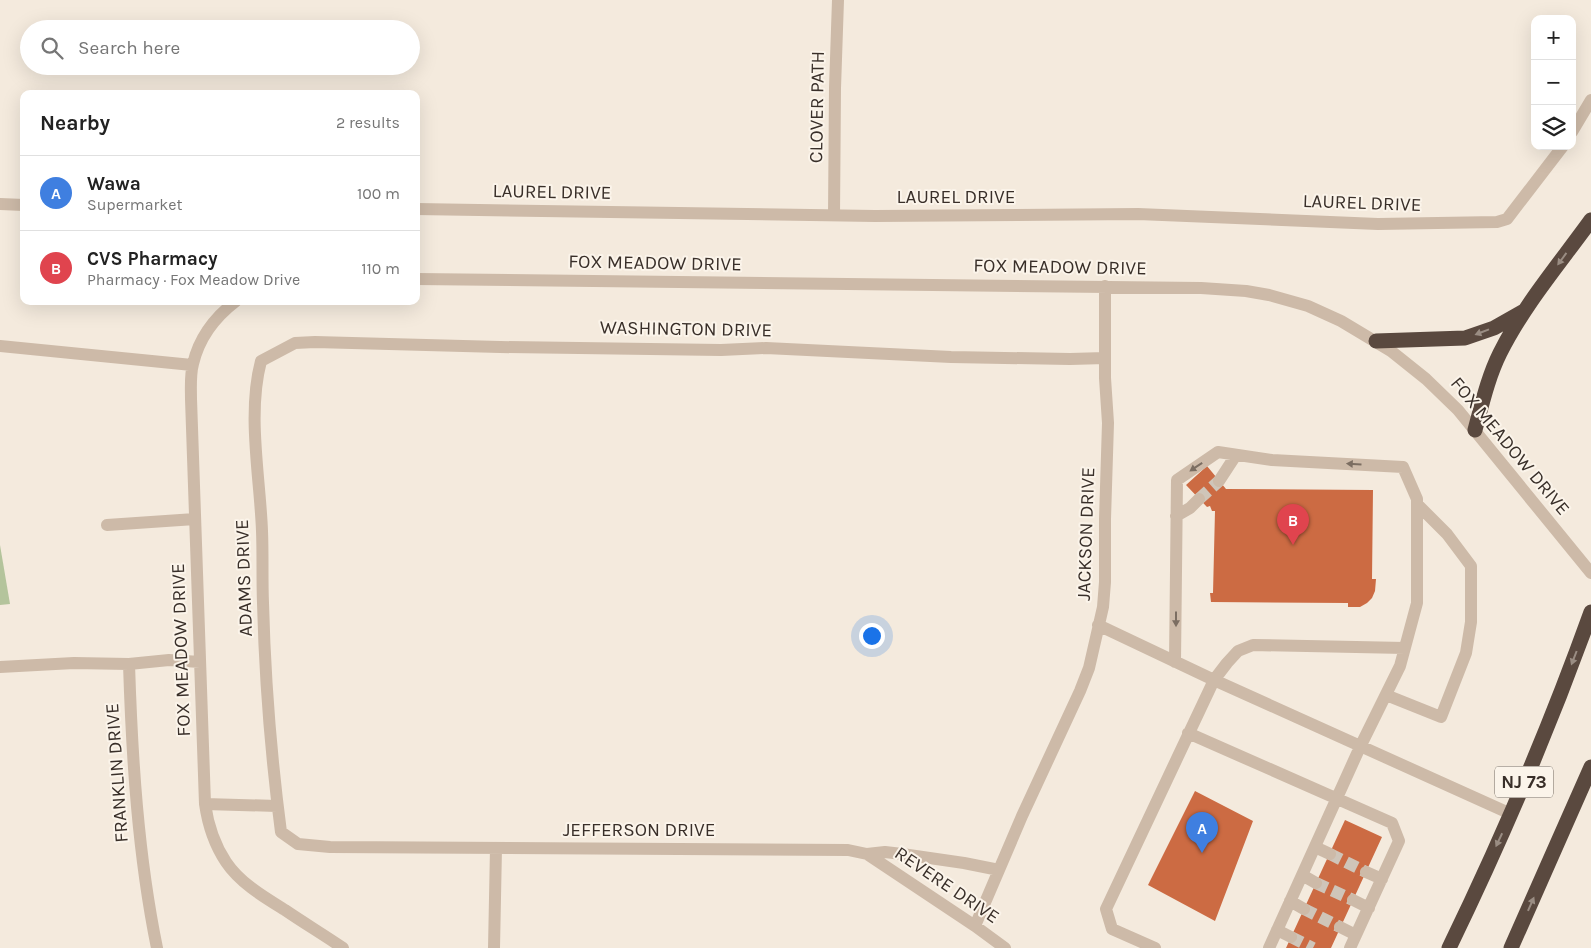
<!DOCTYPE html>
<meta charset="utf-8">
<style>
body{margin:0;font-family:Karla,sans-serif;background:#f2f2f2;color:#222}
.controls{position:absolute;right:15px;top:15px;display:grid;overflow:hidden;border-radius:10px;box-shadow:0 5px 20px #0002}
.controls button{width:45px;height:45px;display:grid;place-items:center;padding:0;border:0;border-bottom:1px solid #e0e0e0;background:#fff;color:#222;font:25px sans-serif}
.you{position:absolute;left:871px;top:635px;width:18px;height:18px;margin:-12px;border:4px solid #fff;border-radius:50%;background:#1a73e8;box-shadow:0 0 0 8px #1a73e833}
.badge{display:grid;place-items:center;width:32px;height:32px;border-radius:50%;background:#1c555d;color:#fff;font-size:16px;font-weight:700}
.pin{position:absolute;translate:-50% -41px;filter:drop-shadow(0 1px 2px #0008)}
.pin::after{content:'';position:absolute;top:26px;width:18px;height:15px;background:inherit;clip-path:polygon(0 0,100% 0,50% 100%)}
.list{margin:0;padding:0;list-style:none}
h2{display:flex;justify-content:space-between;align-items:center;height:65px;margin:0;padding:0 20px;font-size:21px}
h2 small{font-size:16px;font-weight:400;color:#767676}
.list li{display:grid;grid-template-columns:32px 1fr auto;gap:15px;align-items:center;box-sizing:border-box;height:75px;padding:0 20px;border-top:1px solid #e0e0e0}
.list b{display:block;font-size:19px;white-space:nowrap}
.list p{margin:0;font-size:16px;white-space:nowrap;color:#767676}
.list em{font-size:16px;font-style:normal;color:#767676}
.icon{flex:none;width:28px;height:28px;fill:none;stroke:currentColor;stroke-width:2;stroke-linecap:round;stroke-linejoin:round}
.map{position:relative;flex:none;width:1591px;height:948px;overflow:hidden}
.search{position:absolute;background:#fff;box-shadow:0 5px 20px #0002;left:20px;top:20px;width:400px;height:55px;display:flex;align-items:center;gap:12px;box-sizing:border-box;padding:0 18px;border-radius:28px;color:#767676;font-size:19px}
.panel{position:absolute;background:#fff;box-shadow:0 5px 20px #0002;left:20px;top:90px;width:400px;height:215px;border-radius:10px}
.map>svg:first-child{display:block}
.green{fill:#b4c49c}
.building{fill:#cc6b43}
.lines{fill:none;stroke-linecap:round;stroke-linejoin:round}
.minor-tunnel{stroke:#cfc5b9;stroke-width:12;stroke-dasharray:12 6;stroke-linecap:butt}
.minor{stroke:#cdbaa8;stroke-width:12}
.highway{stroke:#5a493f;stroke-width:15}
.oneway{fill:#9a8d83}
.oneway2{fill:#7c6e62}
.labels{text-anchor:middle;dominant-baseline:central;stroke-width:4;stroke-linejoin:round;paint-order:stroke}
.shield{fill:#fbf4ea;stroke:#736a63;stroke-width:1}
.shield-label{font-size:18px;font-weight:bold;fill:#392f29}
.street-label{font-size:19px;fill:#392f29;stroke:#fbf4ea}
</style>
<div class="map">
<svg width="1591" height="948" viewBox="0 0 1591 948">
<rect width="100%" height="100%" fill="#f4eadd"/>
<path class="green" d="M0,545L10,604L0,605Z"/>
<path class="building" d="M1207,466L1226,489L1373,490L1372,579H1376L1375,591L1372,598L1367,603L1360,607H1348V603L1211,602L1210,593H1213L1215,511H1212L1210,506L1207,507L1186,485Z
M1195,791L1253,821L1215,921L1148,885Z
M1345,820L1382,837L1331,948H1286Z"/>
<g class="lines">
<path class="minor-tunnel" d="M1199,499L1219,481
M1330,854L1366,872
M1316,883L1353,900
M1304,909L1340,927
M1291,937L1313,948"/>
<path class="minor" d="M1572,132L1591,100
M0,204L24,205
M416,209L875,216L1138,214L1378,224L1497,222L1507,219L1563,146
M834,215L835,88L838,0
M416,279L1201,288L1246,291L1269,295L1308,306L1341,321L1391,351L1426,379L1458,410L1591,573
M236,301C215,317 199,338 193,364C190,375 191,388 191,399L205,804C208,825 214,844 226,862C240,883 264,897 285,910C304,923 324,935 343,948
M0,346L192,365
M1219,481L1236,455
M1176,516L1190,508L1199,499
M107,525L195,519
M1098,625L1214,680L1511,814
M1175,662L1177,480L1218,452L1272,460L1403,467L1417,499V603L1400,666L1360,747L1269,948
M129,664C132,759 138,855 157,948
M0,667L74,663L129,664L169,660L200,662
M1386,695L1441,717L1466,653L1471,622V566L1447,534L1418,505
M1188,733L1392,823L1399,841L1350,948
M205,804L277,806
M1315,847L1330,854
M867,854L975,926L1005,948
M999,870L964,863L902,854L885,852L867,854L848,850L330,847L298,844L281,832C271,756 265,680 263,603C262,579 263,555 262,531C260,477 247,414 261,361L295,343L315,342L500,347L721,350L766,348L951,357L1070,359L1105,358
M1366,872L1382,879
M1302,875L1316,883
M1353,900L1369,908
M1290,901L1304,909
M975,926L1022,816L1080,691L1089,668L1103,607L1105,582V519L1108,423L1105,378V286
M1340,927L1356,935
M1277,930L1291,937
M494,948L496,848
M1155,948L1112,929L1106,909L1214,680L1227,663L1238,651L1253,645L1405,648"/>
<path class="highway" d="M1376,341L1465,338L1494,328L1524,311
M1475,430C1482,404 1488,377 1500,353C1524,305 1560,263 1591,220
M1449,948C1502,839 1550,726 1591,612
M1511,948L1591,767"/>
</g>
<defs><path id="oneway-solid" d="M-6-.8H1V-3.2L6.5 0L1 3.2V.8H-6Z" transform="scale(1.25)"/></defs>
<g class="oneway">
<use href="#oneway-solid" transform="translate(1562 259) rotate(126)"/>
<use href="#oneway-solid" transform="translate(1482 332) rotate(159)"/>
<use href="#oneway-solid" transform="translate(1574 658) rotate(111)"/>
<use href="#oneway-solid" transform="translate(1499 840) rotate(115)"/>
<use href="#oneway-solid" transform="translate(1531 904) rotate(-66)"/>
</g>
<g class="oneway2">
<use href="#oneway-solid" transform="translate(1354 464) rotate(-177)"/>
<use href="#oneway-solid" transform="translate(1196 467) rotate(146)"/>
<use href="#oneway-solid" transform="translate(1176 619) rotate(90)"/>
</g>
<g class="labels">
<rect class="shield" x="1495" y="766.5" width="58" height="31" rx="4"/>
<g class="shield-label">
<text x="1524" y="782">NJ 73</text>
</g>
<g class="street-label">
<text transform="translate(817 107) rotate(-89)">CLOVER PATH</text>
<text transform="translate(552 192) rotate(1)">LAUREL DRIVE</text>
<text x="956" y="197">LAUREL DRIVE</text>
<text transform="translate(1362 203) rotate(2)">LAUREL DRIVE</text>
<text transform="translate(655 263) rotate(1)">FOX MEADOW DRIVE</text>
<text transform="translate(1060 267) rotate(1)">FOX MEADOW DRIVE</text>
<text transform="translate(686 329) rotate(1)">WASHINGTON DRIVE</text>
<text transform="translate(1510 446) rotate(50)">FOX MEADOW DRIVE</text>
<text transform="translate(1086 534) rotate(-88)">JACKSON DRIVE</text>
<text transform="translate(244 578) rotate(-92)">ADAMS DRIVE</text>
<text transform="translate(181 650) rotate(-92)">FOX MEADOW DRIVE</text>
<text transform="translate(117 773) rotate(-94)">FRANKLIN DRIVE</text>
<text x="639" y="830">JEFFERSON DRIVE</text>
<text transform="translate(947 885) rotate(34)">REVERE DRIVE</text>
</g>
</g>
</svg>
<div class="controls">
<button>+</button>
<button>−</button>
<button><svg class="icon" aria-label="layers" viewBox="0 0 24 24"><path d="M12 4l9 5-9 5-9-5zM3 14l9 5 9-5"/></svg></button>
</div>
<div class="you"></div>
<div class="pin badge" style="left:1202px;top:853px;background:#3f7fe0">A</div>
<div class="pin badge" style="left:1293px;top:545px;background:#e0444e">B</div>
<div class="search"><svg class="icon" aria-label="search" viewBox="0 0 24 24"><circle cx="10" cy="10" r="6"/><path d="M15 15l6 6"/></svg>Search here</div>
<section class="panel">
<h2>Nearby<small>2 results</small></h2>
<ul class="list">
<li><span class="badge" style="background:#3f7fe0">A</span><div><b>Wawa</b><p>Supermarket</p></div><em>100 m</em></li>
<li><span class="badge" style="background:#e0444e">B</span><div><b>CVS Pharmacy</b><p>Pharmacy · Fox Meadow Drive</p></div><em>110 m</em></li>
</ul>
</section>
</div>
